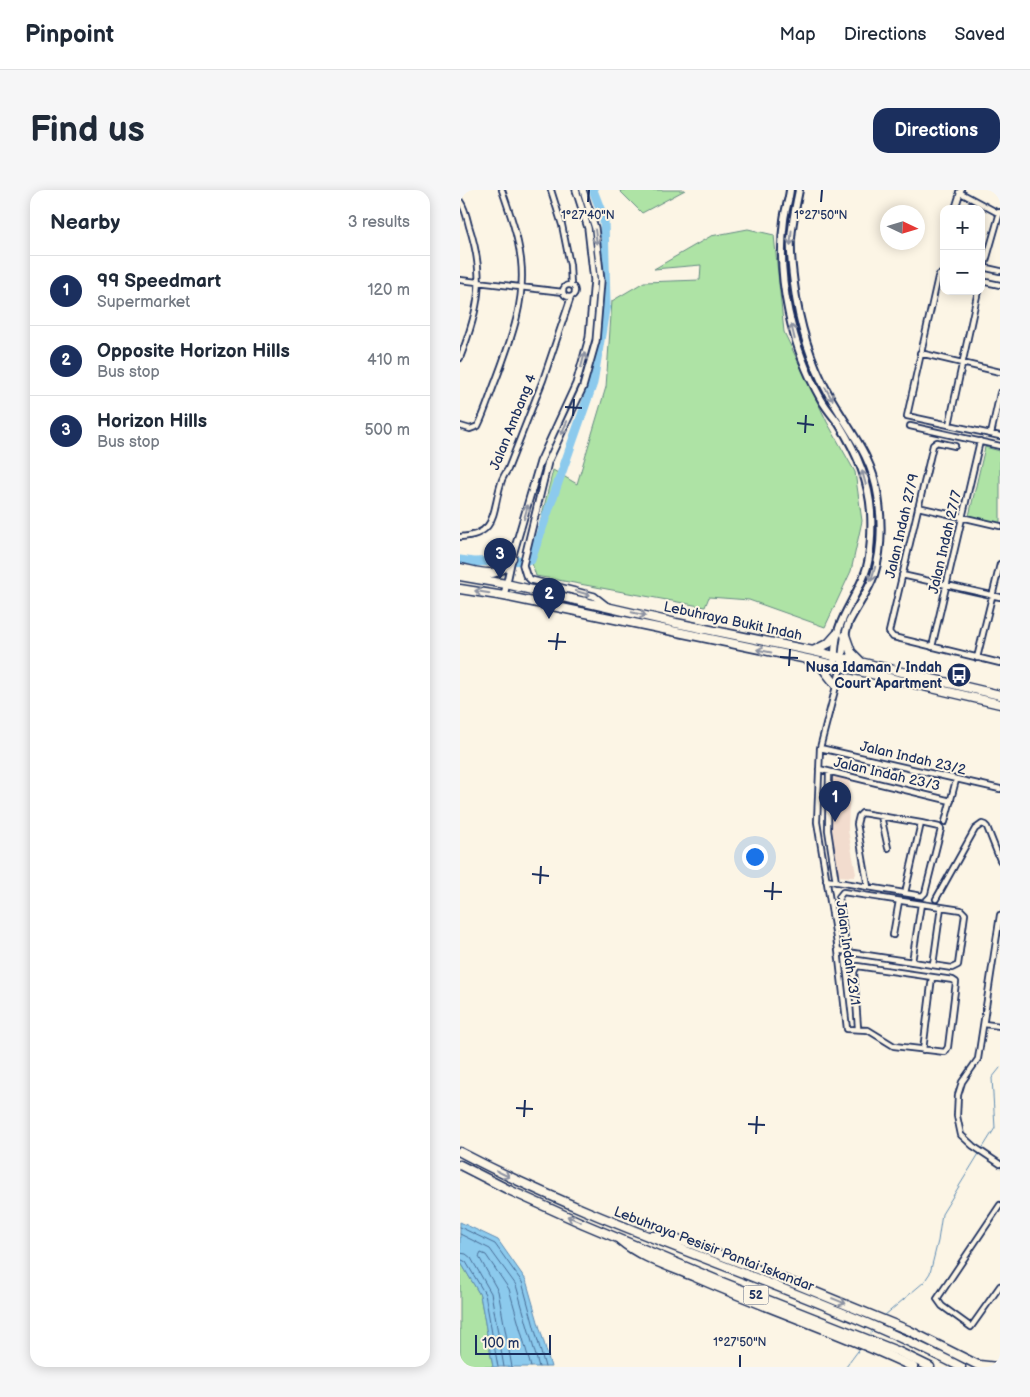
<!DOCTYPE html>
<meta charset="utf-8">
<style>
body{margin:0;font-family:"Balsamiq Sans",sans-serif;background:#f6f6f7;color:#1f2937}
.controls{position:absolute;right:15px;top:15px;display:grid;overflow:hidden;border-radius:10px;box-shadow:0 2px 12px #0003}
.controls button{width:45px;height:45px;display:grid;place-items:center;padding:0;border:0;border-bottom:1px solid #e0e1e3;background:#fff;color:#1f2937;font:25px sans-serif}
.compass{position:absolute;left:420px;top:15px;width:45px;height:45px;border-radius:50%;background:#fff;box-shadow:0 2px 12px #0003;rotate:94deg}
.scale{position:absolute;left:15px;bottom:12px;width:76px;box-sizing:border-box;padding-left:5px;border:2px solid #1b2f5e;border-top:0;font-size:14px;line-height:18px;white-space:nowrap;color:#1b2f5e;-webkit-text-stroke:4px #fcf5e5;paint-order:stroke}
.you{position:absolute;left:294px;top:666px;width:18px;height:18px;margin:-12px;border:4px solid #fff;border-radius:50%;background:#1a73e8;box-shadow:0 0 0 8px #1a73e833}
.badge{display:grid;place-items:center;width:32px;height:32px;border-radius:50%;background:#1b2f5e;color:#fff;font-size:16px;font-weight:700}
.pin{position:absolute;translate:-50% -41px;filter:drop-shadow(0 1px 2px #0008)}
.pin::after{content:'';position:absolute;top:26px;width:18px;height:15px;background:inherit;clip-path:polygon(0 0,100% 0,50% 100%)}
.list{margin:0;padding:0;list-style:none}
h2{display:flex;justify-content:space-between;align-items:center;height:65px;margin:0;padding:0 20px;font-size:21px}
h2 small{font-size:16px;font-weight:400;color:#747a83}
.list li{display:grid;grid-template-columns:32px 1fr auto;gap:15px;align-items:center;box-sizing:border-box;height:70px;padding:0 20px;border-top:1px solid #e0e1e3}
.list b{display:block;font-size:19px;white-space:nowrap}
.list p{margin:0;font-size:16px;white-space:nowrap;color:#747a83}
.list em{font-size:16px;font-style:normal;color:#747a83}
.map{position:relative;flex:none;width:540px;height:1177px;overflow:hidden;border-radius:15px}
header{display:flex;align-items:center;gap:30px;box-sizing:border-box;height:70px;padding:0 25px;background:#fff;border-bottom:1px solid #e0e1e3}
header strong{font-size:24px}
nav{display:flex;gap:28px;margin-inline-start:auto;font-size:18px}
.intro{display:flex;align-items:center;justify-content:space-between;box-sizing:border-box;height:120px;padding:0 30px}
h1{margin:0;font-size:35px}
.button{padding:12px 22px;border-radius:15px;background:#1b2f5e;color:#fff;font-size:18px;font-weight:700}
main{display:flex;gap:30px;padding:0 30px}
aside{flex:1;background:#fff;border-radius:15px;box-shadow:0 2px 12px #0003}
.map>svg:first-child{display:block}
.built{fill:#f2dcce}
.green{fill:#aee3a5;stroke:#648982}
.water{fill:#8ccaed;stroke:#5f8cb4}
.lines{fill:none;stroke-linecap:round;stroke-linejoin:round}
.shore{stroke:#486d97;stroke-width:1}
.stream{stroke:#5f8cb4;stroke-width:1}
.river{stroke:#8ccaed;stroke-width:9}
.minor-casing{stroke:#1b2f5e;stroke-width:8}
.tertiary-casing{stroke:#1b2f5e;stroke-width:9}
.secondary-casing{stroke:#1b2f5e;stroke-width:10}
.primary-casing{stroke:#1b2f5e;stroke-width:11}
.trunk-casing{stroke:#1b2f5e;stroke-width:11}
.minor{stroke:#fcf5e5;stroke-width:4.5}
.tertiary{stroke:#fcf5e5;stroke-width:5.5}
.secondary{stroke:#fcf5e5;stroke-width:6}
.primary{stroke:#fcf5e5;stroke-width:8}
.trunk{stroke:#fcf5e5;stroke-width:8}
.oneway{stroke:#8c92a2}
.ticks{fill:none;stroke:#1b2f5e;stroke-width:2}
.labels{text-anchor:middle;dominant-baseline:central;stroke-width:4;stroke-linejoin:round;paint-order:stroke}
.shield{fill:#fcf5e5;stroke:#5e6a86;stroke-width:1}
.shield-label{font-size:12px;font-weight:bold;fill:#1b2f5e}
.street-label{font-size:14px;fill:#1b2f5e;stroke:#fcf5e5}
.poi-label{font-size:14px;font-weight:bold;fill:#1b2f5e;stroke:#fcf5e5;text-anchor:end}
.ticks-label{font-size:12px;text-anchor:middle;fill:#1b2f5e;stroke:#fcf5e5;stroke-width:4;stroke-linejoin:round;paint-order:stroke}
</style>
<header>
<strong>Pinpoint</strong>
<nav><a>Map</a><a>Directions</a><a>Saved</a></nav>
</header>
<div class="intro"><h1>Find us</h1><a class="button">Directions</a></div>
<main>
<aside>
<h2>Nearby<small>3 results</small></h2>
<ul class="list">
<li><span class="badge">1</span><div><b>99 Speedmart</b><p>Supermarket</p></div><em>120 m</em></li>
<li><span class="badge">2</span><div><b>Opposite Horizon Hills</b><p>Bus stop</p></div><em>410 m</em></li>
<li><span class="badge">3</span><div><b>Horizon Hills</b><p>Bus stop</p></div><em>500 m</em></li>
</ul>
</aside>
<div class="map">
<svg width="540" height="1177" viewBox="0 0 540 1177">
<rect width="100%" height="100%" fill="#fcf5e5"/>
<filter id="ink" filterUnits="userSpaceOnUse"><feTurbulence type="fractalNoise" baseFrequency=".02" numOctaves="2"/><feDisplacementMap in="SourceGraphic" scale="10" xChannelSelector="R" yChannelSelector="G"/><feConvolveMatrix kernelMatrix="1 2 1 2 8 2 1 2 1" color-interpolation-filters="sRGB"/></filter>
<g filter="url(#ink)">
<path class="built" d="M371,584L390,589L388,640L396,684L394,687L377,686L370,641Z"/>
<path class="green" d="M159,0H225L182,23Z
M288,39L314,45L324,142L367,232L395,282L402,331L391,381L365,437L289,410L249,407L245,417L76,386L71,370L93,280L117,294L146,197L152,111L184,92L240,90L241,75L194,79L251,46Z
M525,257L540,261V333L509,326Z
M0,1071L20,1105L33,1177H0Z"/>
<path class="water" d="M0,1032L38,1050L66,1090L91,1177H33L20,1105L0,1071Z"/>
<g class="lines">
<path class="shore" d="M0,1037L35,1054L62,1092L85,1177
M0,1044L30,1059L56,1095L79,1177
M0,1063L6,1064L11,1068L31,1103L44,1177
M0,1069L6,1072L25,1104L38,1177
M52,1177L38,1101L19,1067L21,1063L26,1065L49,1099L71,1177"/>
<path class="stream" d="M522,959L535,938L532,888L540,878
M424,1126L464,1092L470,1083L478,1051L482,1024L520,962
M411,1143L414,1139
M386,1177L401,1157"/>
<path class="river" d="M0,370L14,372L71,370L133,193L146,114L144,29L133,0"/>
<defs>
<path id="minor" d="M91,0L102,35L110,75L111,95
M499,2L540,24
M0,11C5,18 7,28 9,36C26,88 19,119 0,168
M495,19L501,0
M484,60V67
M522,77L540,81
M524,78L540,22
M484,83L479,85L478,87L447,226L540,246
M0,90L103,102
M521,91L540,95
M103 101a6 6 0 1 1 12 0a6 6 0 1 1-12 0Z
M460,163L540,182
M489,235L518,101
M0,236L10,239L18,236C25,222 30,205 36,190C50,152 66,112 61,70C58,46 50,23 42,0
M450,236L540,256
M531,244L540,203
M495,256L477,252L473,255L429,442L433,447L540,473
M458,317L540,336
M0,347C38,345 32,321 41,293C42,288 45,284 48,279L83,190L111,107
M442,385L540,407
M472,457L520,251
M517,468L540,374
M381,477L360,558L357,632L378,760L387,839L408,840L434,856L485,862L488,857L496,792L493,790L397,776L394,782L398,838
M360,558L540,599
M359,579L491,611
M369,582L368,640L376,692
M421,626L428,658
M485,632L496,590
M366,690L462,706L465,703L481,639L479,637L461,633
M408,697L397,634L399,626L402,623L461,633L445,703
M476,709L515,639L522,634L525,635L527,637L540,670
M540,725L518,869L502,892L498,905L497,926L501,945L513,956L540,974
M433,745L439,711
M378,760L387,762L492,778L498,775L505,724L501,720L383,702L379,707L387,762
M452,772L461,714
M473,775L481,717
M524,834L540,836
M463,860L472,787
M540,1015L477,1109L482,1116L511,1137L540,1096"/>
<path id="tertiary" d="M123,0L135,38L141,91L136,151L123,197L88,272L63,375L66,385L71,390L134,406L148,417
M44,406L52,368L80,272L116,194L129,148L134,90L128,38L116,0"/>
<path id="secondary" d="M330,0C329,10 325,20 324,30C316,89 332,158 361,209C366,218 373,226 379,234C396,261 409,291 411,322C412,339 411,368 405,383C398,403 384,421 378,441C375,452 375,464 374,475
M339,0C336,16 332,32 331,49C330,64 332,79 334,94C339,134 349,169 369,205C388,239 412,265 418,306C422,332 422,360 414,385C408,402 397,416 389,432C383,446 383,462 381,477"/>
<path id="primary" d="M189,1046H205L234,1055L338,1095L448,1140L522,1177
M160,1050C181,1068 209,1076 235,1087C307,1119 382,1143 453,1177
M519,1175L537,1177"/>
<path id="trunk" d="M0,378C22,382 38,391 52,368
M0,386L46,394L216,433L353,461L540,505
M0,399L44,406L352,470L540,514
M385,445L391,462L400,471
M353,461L369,453L377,444
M358,472L376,495
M0,962C161,1047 338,1094 501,1177
M0,975L49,1000L124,1034L257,1090L437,1161L470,1177"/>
</defs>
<use href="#minor" class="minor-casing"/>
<use href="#tertiary" class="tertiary-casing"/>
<use href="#secondary" class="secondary-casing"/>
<use href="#primary" class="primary-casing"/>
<use href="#trunk" class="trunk-casing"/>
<use href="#minor" class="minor"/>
<use href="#tertiary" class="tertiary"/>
<use href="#secondary" class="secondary"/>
<use href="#primary" class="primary"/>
<use href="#trunk" class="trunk"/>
</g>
<defs><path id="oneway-shaft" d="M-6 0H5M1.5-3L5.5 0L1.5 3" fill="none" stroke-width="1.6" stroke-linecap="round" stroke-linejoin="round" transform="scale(1.25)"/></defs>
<g class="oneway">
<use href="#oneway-shaft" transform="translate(136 47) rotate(83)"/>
<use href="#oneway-shaft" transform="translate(331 48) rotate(94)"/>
<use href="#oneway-shaft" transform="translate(333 142) rotate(-103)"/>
<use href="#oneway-shaft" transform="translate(123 170) rotate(-75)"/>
<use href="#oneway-shaft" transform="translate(369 204) rotate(60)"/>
<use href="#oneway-shaft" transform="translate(104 238) rotate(115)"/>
<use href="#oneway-shaft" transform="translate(404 288) rotate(-105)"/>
<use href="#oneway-shaft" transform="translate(66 322) rotate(-74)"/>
<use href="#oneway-shaft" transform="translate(413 384) rotate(107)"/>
<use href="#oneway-shaft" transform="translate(22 402) rotate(-171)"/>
<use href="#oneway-shaft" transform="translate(123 403) rotate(16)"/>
<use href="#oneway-shaft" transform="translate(179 424) rotate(13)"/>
<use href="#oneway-shaft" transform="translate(304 461) rotate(-169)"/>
<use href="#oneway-shaft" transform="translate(43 984) rotate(26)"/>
<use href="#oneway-shaft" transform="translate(114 1029) rotate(-157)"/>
<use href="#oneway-shaft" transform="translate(379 1111) rotate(22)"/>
</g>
</g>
<path class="ticks" d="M128,12L129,0M361,12L362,0M105,217L122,218M113,226L114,209M337,233L354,235M345,243L346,225M88,451L106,452M96,460L98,443M320,467L338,468M329,476L330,459M72,684L89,686M80,694L81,676M304,701L322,702M312,710L313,692M56,918L73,919M64,927L65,910M288,934L305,935M296,944L297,926M280,1177V1165"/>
<defs>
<symbol id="bus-disc" viewBox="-11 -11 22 22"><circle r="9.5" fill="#1b2f5e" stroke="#fcf5e5"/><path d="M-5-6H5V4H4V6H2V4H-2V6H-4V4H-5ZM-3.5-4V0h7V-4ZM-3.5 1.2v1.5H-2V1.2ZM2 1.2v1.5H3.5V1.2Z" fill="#fff"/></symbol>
</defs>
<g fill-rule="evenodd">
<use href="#bus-disc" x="485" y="471" width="28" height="28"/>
</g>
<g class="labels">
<rect class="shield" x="283.5" y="1095.5" width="25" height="19" rx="4"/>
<g class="shield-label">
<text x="296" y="1105">52</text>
</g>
<g class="street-label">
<text transform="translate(53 232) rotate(-68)">Jalan Ambang 4</text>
<text transform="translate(442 336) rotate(-77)">Jalan Indah 27/9</text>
<text transform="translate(485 352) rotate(-77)">Jalan Indah 27/7</text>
<text transform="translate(273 431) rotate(12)">Lebuhraya Bukit Indah</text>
<text transform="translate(453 568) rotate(13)">Jalan Indah 23/2</text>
<text transform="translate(427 584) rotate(13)">Jalan Indah 23/3</text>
<text transform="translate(388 763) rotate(82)">Jalan Indah 23/1</text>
<text transform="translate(254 1059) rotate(21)">Lebuhraya Pesisir Pantai Iskandar</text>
</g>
<g class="poi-label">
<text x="482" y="477">Nusa Idaman / Indah<tspan x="482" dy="16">Court Apartment</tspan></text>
</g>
</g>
<g class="ticks-label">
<text x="128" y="29">1°27'40"N</text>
<text x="361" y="29">1°27'50"N</text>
<text x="280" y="1156">1°27'50"N</text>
</g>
</svg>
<div class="controls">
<button>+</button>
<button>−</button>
</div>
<svg class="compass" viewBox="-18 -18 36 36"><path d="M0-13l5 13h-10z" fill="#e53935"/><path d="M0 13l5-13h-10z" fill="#747a83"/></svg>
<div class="scale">100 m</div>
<div class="you"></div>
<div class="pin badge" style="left:375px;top:632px">1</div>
<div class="pin badge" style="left:89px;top:429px">2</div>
<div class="pin badge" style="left:40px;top:389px">3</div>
</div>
</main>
